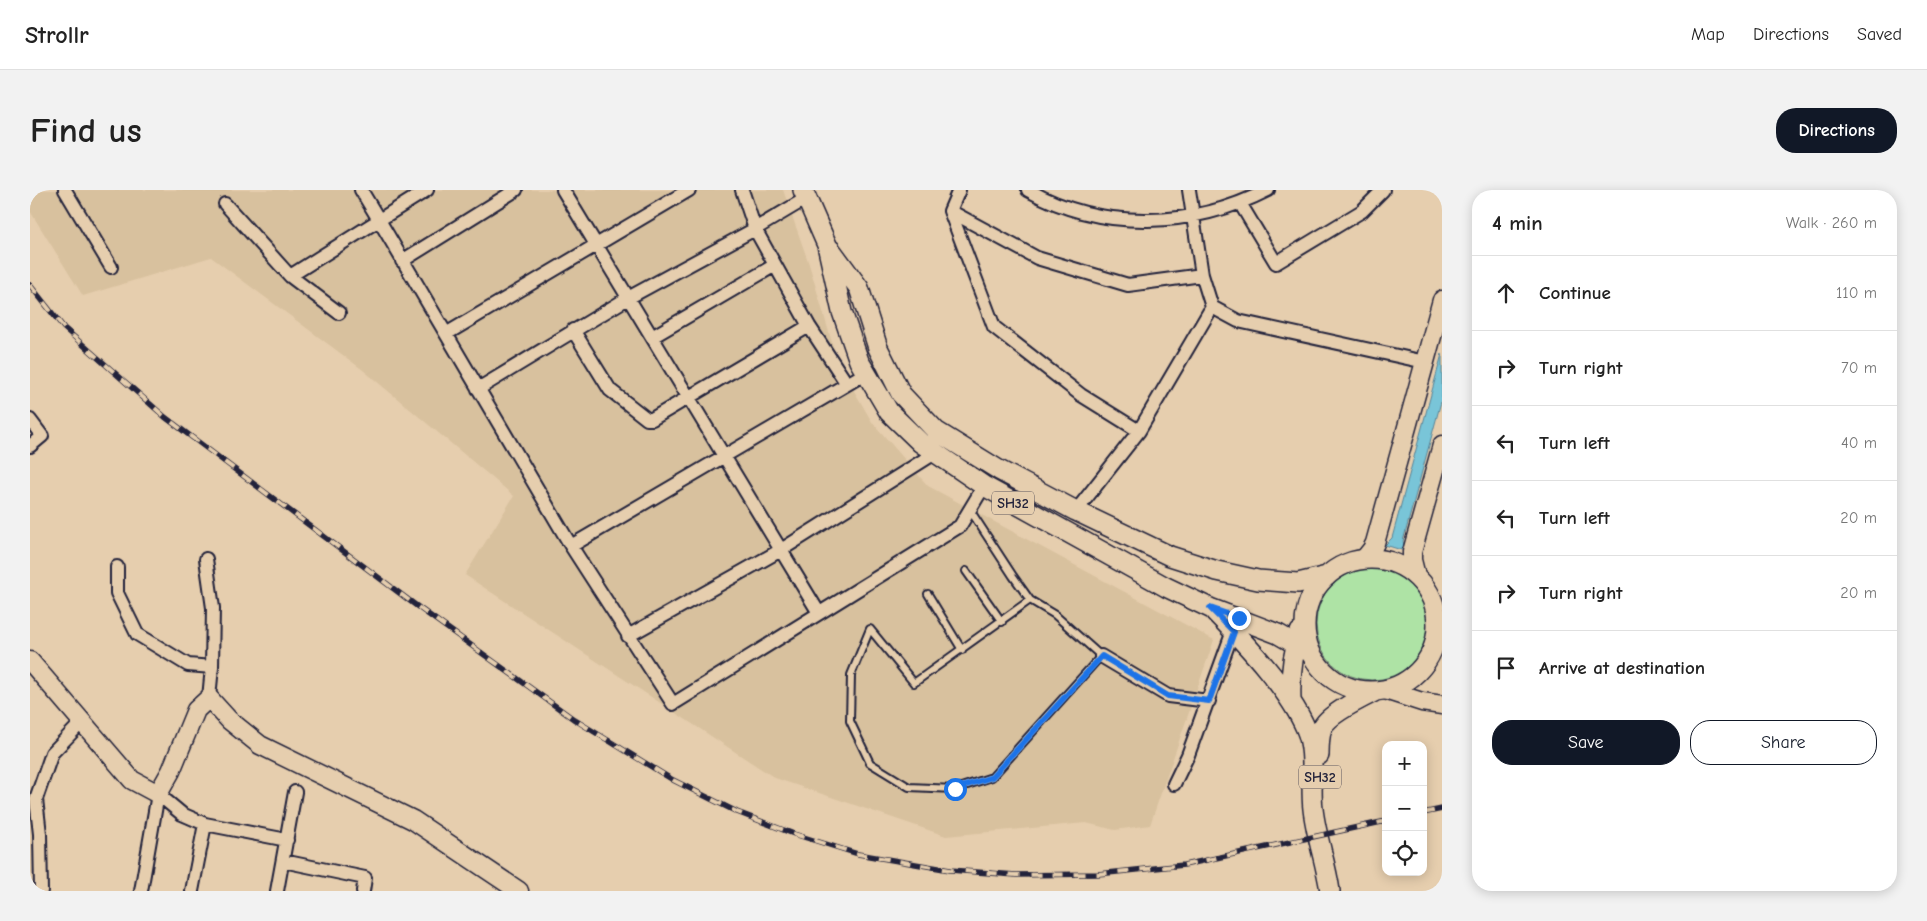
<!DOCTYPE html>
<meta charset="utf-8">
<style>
body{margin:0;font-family:"Comic Neue",sans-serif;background:#f2f2f2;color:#222}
.controls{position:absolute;right:15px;bottom:15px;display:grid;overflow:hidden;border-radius:10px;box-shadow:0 2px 12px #0003}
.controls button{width:45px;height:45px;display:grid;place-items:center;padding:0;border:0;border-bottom:1px solid #e0e0e0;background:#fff;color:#222;font:25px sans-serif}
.stop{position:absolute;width:15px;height:15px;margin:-11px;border:4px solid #1a73e8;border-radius:50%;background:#fff}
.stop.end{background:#1a73e8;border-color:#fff;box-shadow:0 1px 5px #0008}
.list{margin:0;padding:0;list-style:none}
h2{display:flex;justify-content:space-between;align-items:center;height:65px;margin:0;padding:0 20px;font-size:21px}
h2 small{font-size:16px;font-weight:400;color:#767676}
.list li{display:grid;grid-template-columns:32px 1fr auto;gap:15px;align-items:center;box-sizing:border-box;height:75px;padding:0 20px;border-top:1px solid #e0e0e0}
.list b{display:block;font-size:19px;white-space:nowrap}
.list em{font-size:16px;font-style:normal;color:#767676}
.actions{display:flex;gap:10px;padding:15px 20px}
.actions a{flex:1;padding:11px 0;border:1px solid #111827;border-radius:20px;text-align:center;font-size:18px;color:#111827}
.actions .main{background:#111827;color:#fff}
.icon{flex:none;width:28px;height:28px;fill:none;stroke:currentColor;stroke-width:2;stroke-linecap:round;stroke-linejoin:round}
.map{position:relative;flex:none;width:1412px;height:701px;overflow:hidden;border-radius:20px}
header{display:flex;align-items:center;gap:30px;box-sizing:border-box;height:70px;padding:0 25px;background:#fff;border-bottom:1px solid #e0e0e0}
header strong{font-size:24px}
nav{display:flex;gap:28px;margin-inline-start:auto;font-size:18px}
.intro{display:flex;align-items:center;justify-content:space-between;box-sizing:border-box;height:120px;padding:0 30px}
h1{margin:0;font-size:35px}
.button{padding:12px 22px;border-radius:20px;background:#111827;color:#fff;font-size:18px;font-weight:700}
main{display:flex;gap:30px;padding:0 30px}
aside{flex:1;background:#fff;border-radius:20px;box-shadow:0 2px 12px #0003}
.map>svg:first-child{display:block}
.built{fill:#d8c19e}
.green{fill:#aee3a5;stroke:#688270}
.water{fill:#79c5d8;stroke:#568499}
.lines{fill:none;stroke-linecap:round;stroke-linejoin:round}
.lane-casing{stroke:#22223b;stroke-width:10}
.street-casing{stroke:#22223b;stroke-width:16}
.secondary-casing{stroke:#22223b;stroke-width:21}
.primary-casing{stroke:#22223b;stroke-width:22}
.lane{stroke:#e6ceae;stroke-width:6}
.street{stroke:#e6ceae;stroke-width:12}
.secondary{stroke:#e6ceae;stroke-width:18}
.primary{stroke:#e6ceae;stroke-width:19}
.rail-casing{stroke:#22223b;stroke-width:5.5}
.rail{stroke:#e6ceae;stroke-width:4;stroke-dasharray:11;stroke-linecap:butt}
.route{stroke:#1a73e8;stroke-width:6}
.labels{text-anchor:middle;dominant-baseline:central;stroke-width:4.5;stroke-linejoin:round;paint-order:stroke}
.shield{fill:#e6ceae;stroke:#5d565e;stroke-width:1}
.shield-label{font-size:14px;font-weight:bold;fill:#22223b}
</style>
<header>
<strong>Strollr</strong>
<nav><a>Map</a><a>Directions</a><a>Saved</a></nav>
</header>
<div class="intro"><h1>Find us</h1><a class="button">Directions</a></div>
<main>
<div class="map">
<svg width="1412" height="701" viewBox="0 0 1412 701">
<rect width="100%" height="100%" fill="#e6ceae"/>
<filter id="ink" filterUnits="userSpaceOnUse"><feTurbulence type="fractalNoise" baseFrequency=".02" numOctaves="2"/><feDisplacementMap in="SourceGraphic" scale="10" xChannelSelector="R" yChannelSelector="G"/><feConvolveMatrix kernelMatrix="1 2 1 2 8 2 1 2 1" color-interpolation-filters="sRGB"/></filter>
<g filter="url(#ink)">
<path class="built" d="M0,0H753L779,74L808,173L842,232L898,296L1184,450L1120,635L1085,640L1056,633L916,646L745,588L435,385L484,306L333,180L181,67L53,106L0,21Z"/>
<path class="green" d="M1286 434a56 56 0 1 1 112 0a56 56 0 1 1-112 0Z"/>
<path class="water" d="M1412,164V208L1373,351L1375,361L1355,355L1362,348Z"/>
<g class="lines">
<defs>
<path id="lane" d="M940,320L983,386L1000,410L1025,425L1071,466L962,587L925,599L879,597L840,573L820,531L821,485L840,439L884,493L1000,410
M936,381L972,432
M898,404L932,460"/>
<path id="street" d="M35,0L81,77
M397,0L349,30L541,356L643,514L930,336L954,296
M533,0L789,423
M712,0L725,39L779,136L817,194
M929,0L920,21L964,137L1051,205L1109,241L1182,117
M998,0C1072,42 1164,38 1238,0
M1159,0L1172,85L1182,117L1208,131L1395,172
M1210,13L1246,73L1332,21L1353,0
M195,14L260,86L309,123
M920,21L1007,68L1098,95L1172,85
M372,71L486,0
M260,86L349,30L331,0
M543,140L580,200L617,229H622L779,136
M416,144L659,0
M622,147L745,75
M448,199L598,108L725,39L777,8
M0,230L12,246L0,256
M1046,321L1109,241
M541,356L836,183
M176,369L183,418L182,477L179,508
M87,377V403L107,444L158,475L182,477
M598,446L751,360L905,263
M1071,466L1138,506L1179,511
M1144,594L1158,565L1203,441
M175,634L257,650
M253,671L335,688L333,701
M11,701L10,644L6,609L22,563L52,532
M111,701L128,604L152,624L175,634L162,701
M247,701L265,602"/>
<path id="secondary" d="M1334,369L1342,359L1345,353L1412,110
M1386,386L1382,370V362L1412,255
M1407,425L1412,431
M0,471L102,590L128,604L141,581L166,520L179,508L199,530L230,555L383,630L489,701
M1355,500L1392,512L1412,515"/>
<path id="primary" d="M773,0L797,55L812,122L829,171L859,222L891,253L954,296L1136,397L1180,418L1248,444L1281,463
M801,60L829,98L848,158L871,204L906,241L969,280L1046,321L1140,366L1187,381L1228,390L1268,393L1297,386
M1275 435a66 66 0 1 1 132 0a66 66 0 1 1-132 0Z
M1185,422C1215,453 1259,499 1276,539C1286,561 1280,595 1283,619C1286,646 1296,673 1300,701
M1261,510C1260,486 1262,465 1270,442
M1289,565C1289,557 1289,547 1292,538C1298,524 1332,508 1346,501"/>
</defs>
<use href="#lane" class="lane-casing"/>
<use href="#street" class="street-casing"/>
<use href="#secondary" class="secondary-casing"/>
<use href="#primary" class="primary-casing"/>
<use href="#lane" class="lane"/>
<use href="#street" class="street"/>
<use href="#secondary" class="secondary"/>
<use href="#primary" class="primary"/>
<defs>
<path id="rail" d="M0,95L34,138L135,227L388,417L545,530L643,590L707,622L764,644L828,664L920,680L986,685L1068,684L1154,675L1356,631
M1393,623L1412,619"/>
</defs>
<use href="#rail" class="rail-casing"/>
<use href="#rail" class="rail"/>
</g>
</g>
<g class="lines" filter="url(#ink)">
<path class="route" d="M925,599L962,587L1072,466L1138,506L1179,511L1204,442L1180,418L1209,428"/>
</g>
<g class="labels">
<g class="shield">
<rect x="962" y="301.5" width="42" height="23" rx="4"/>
<rect x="1269" y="575.5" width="42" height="23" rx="4"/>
</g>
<g class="shield-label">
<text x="983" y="313">SH32</text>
<text x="1290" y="587">SH32</text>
</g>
</g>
</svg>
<div class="controls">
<button>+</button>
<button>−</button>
<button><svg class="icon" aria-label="locate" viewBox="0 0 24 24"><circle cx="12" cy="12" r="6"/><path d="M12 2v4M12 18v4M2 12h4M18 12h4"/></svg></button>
</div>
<div class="stop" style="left:925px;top:599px"></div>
<div class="stop end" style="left:1209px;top:428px"></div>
</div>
<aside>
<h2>4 min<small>Walk · 260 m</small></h2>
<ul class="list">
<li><svg class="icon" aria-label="ahead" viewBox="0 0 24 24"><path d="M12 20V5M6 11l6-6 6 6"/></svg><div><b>Continue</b></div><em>110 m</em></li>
<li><svg class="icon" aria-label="right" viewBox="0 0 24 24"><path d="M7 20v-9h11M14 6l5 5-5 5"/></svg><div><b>Turn right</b></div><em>70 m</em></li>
<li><svg class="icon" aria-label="left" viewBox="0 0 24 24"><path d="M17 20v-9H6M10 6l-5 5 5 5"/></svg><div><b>Turn left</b></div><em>40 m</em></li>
<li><svg class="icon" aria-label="left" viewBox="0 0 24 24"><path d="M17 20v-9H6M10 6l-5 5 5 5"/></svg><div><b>Turn left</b></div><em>20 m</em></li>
<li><svg class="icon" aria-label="right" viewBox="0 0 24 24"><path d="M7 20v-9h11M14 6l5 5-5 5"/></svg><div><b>Turn right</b></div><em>20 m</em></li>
<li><svg class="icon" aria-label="arrive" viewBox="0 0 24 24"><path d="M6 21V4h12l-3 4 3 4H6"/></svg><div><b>Arrive at destination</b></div></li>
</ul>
<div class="actions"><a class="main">Save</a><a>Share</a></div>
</aside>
</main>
